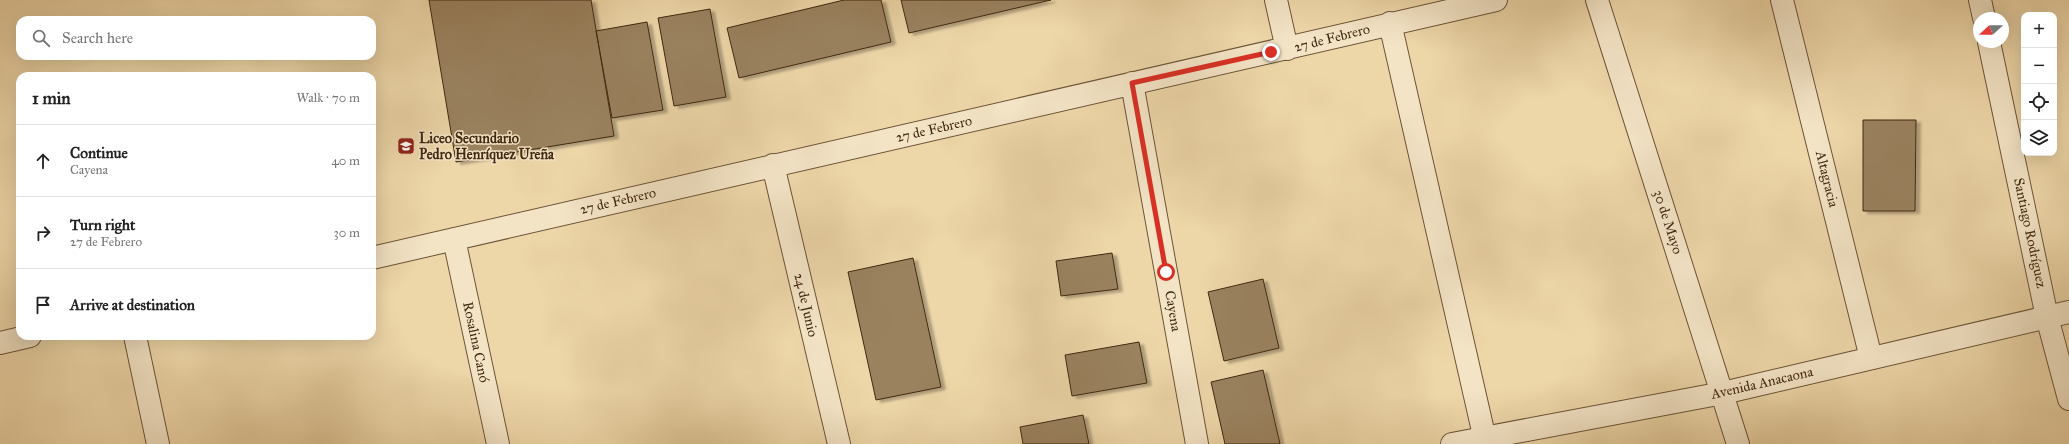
<!DOCTYPE html>
<meta charset="utf-8">
<style>
body{margin:0;font-family:"IM FELL Great Primer",serif;background:#f2f2f2;color:#222}
.controls{position:absolute;right:12px;top:12px;display:grid;overflow:hidden;border-radius:8px;box-shadow:0 4px 16px #0002}
.controls button{width:36px;height:36px;display:grid;place-items:center;padding:0;border:0;border-bottom:1px solid #e0e0e0;background:#fff;color:#222;font:20px sans-serif}
.compass{position:absolute;left:1973px;top:12px;width:36px;height:36px;border-radius:50%;background:#fff;box-shadow:0 4px 16px #0002;rotate:249deg}
.stop{position:absolute;width:12px;height:12px;margin:-9px;border:3px solid #d93025;border-radius:50%;background:#fff}
.stop.end{background:#d93025;border-color:#fff;box-shadow:0 1px 4px #0008}
.list{margin:0;padding:0;list-style:none}
h2{display:flex;justify-content:space-between;align-items:center;height:52px;margin:0;padding:0 16px;font-size:17px}
h2 small{font-size:13px;font-weight:400;color:#767676}
.list li{display:grid;grid-template-columns:26px 1fr auto;gap:12px;align-items:center;box-sizing:border-box;height:72px;padding:0 16px;border-top:1px solid #e0e0e0}
.list b{display:block;font-size:15px;white-space:nowrap}
.list p{margin:0;font-size:13px;white-space:nowrap;color:#767676}
.list em{font-size:13px;font-style:normal;color:#767676}
.icon{flex:none;width:22px;height:22px;fill:none;stroke:currentColor;stroke-width:2;stroke-linecap:round;stroke-linejoin:round}
.map{position:relative;flex:none;width:2069px;height:444px;overflow:hidden}
.search{position:absolute;background:#fff;box-shadow:0 4px 16px #0002;left:16px;top:16px;width:360px;height:44px;display:flex;align-items:center;gap:10px;box-sizing:border-box;padding:0 14px;border-radius:12px;color:#767676;font-size:15px}
.panel{position:absolute;background:#fff;box-shadow:0 4px 16px #0002;left:16px;top:72px;width:360px;height:268px;border-radius:12px}
.map>svg:first-child{display:block}
.building{fill:#9a825f;stroke:#412810;filter:url(#shadow)}
.lines{fill:none;stroke-linecap:round;stroke-linejoin:round}
.minor-casing{stroke:#6c5436;stroke-width:24}
.tertiary-casing{stroke:#6c5436;stroke-width:24}
.minor{stroke:#f3e4c6;stroke-width:22}
.tertiary{stroke:#f3e4c6;stroke-width:22}
.route{stroke:#d93025;stroke-width:5}
.labels{text-anchor:middle;dominant-baseline:central;stroke-width:3;stroke-linejoin:round;paint-order:stroke}
.street-label{font-size:14px;fill:#412810;stroke:#f3e4c6}
.poi-label{font-size:14px;font-weight:bold;fill:#412810;stroke:#f3e4c6;text-anchor:start}
</style>
<div class="map">
<svg width="2069" height="444" viewBox="0 0 2069 444">
<defs>
<filter id="shadow"><feDropShadow dx="4.5" dy="2.5" stdDeviation="1" flood-color="#0004"/></filter>
</defs>
<rect width="100%" height="100%" fill="#edd6a8"/>
<filter id="stains"><feTurbulence type="fractalNoise" baseFrequency=".005" numOctaves="4"/><feColorMatrix values="0 0 0 0 .2 0 0 0 0 .09 0 0 0 0 .02 0 0 0 .5 -.17"/></filter>
<radialGradient id="worn" r=".72"><stop offset=".6" stop-color="#630" stop-opacity="0"/><stop offset="1" stop-color="#630" stop-opacity=".3"/></radialGradient>
<path class="building" d="M429,0H591L614,136L456,162Z
M844,0H881L891,42L739,78L727,28Z
M901,0H1051L909,33Z
M710,9L726,97L674,106L658,18Z
M647,22L663,110L612,118L596,31Z
M1863,120H1916L1915,211H1863Z
M1112,253L1118,289L1061,296L1056,261Z
M913,258L941,387L876,400L848,272Z
M1263,279L1279,348L1224,361L1208,292Z
M1139,342L1147,383L1072,396L1065,355Z
M1263,370L1280,444H1225L1211,382Z
M1083,415L1089,444H1023L1020,427Z"/>
<g class="lines">
<defs>
<path id="minor" d="M1276,0L1287,49
M1597,0L1738,444
M1782,0L1871,358
M1980,0L1984,18
M1390,23L1486,444
M1989,42L2047,317L2069,399
M1132,83L1197,444
M773,165L839,444
M454,239L498,444
M372,258L1496,0
M135,336L158,444
M0,343L30,336"/>
<path id="tertiary" d="M1452,444L1723,393L2069,312"/>
</defs>
<use href="#minor" class="minor-casing"/>
<use href="#tertiary" class="tertiary-casing"/>
<use href="#minor" class="minor"/>
<use href="#tertiary" class="tertiary"/>
</g>
<g class="lines">
<path class="route" d="M1166,272L1132,83L1271,52"/>
</g>
<defs>
<symbol id="school-square" viewBox="-11 -11 22 22"><rect x="-9" y="-9" width="18" height="18" rx="4" fill="#8f2418" stroke="#f3e4c6"/><path d="M0-5L7-2L0 1L-7-2ZM-4 1L0 2.5L4 1V4Q0 6-4 4Z" fill="#fff"/></symbol>
</defs>
<g fill-rule="evenodd">
<use href="#school-square" x="396" y="136" width="20" height="20"/>
</g>
<g class="labels">
<g class="street-label">
<text transform="translate(1332 38) rotate(-14)">27 de Febrero</text>
<text transform="translate(934 129) rotate(-13)">27 de Febrero</text>
<text transform="translate(1827 179) rotate(76)">Altagracia</text>
<text transform="translate(618 201) rotate(-13)">27 de Febrero</text>
<text transform="translate(1668 222) rotate(72)">30 de Mayo</text>
<text transform="translate(2030 233) rotate(78)">Santiago Rodríguez</text>
<text transform="translate(806 305) rotate(77)">24 de Junio</text>
<text transform="translate(1173 311) rotate(80)">Cayena</text>
<text transform="translate(476 342) rotate(78)">Rosalina Canó</text>
<text transform="translate(1762 383) rotate(-13)">Avenida Anacaona</text>
</g>
<g class="poi-label">
<text x="419" y="138">Liceo Secundario<tspan x="419" dy="16">Pedro Henríquez Ureña</tspan></text>
</g>
</g>
<rect width="100%" height="100%" filter="url(#stains)"/>
<rect width="100%" height="100%" fill="url(#worn)"/>
</svg>
<div class="controls">
<button>+</button>
<button>−</button>
<button><svg class="icon" aria-label="locate" viewBox="0 0 24 24"><circle cx="12" cy="12" r="6"/><path d="M12 2v4M12 18v4M2 12h4M18 12h4"/></svg></button>
<button><svg class="icon" aria-label="layers" viewBox="0 0 24 24"><path d="M12 4l9 5-9 5-9-5zM3 14l9 5 9-5"/></svg></button>
</div>
<svg class="compass" viewBox="-18 -18 36 36"><path d="M0-13l5 13h-10z" fill="#e53935"/><path d="M0 13l5-13h-10z" fill="#767676"/></svg>
<div class="stop" style="left:1166px;top:272px"></div>
<div class="stop end" style="left:1271px;top:52px"></div>
<div class="search"><svg class="icon" aria-label="search" viewBox="0 0 24 24"><circle cx="10" cy="10" r="6"/><path d="M15 15l6 6"/></svg>Search here</div>
<section class="panel">
<h2>1 min<small>Walk · 70 m</small></h2>
<ul class="list">
<li><svg class="icon" aria-label="ahead" viewBox="0 0 24 24"><path d="M12 20V5M6 11l6-6 6 6"/></svg><div><b>Continue</b><p>Cayena</p></div><em>40 m</em></li>
<li><svg class="icon" aria-label="right" viewBox="0 0 24 24"><path d="M7 20v-9h11M14 6l5 5-5 5"/></svg><div><b>Turn right</b><p>27 de Febrero</p></div><em>30 m</em></li>
<li><svg class="icon" aria-label="arrive" viewBox="0 0 24 24"><path d="M6 21V4h12l-3 4 3 4H6"/></svg><div><b>Arrive at destination</b></div></li>
</ul>
</section>
</div>
